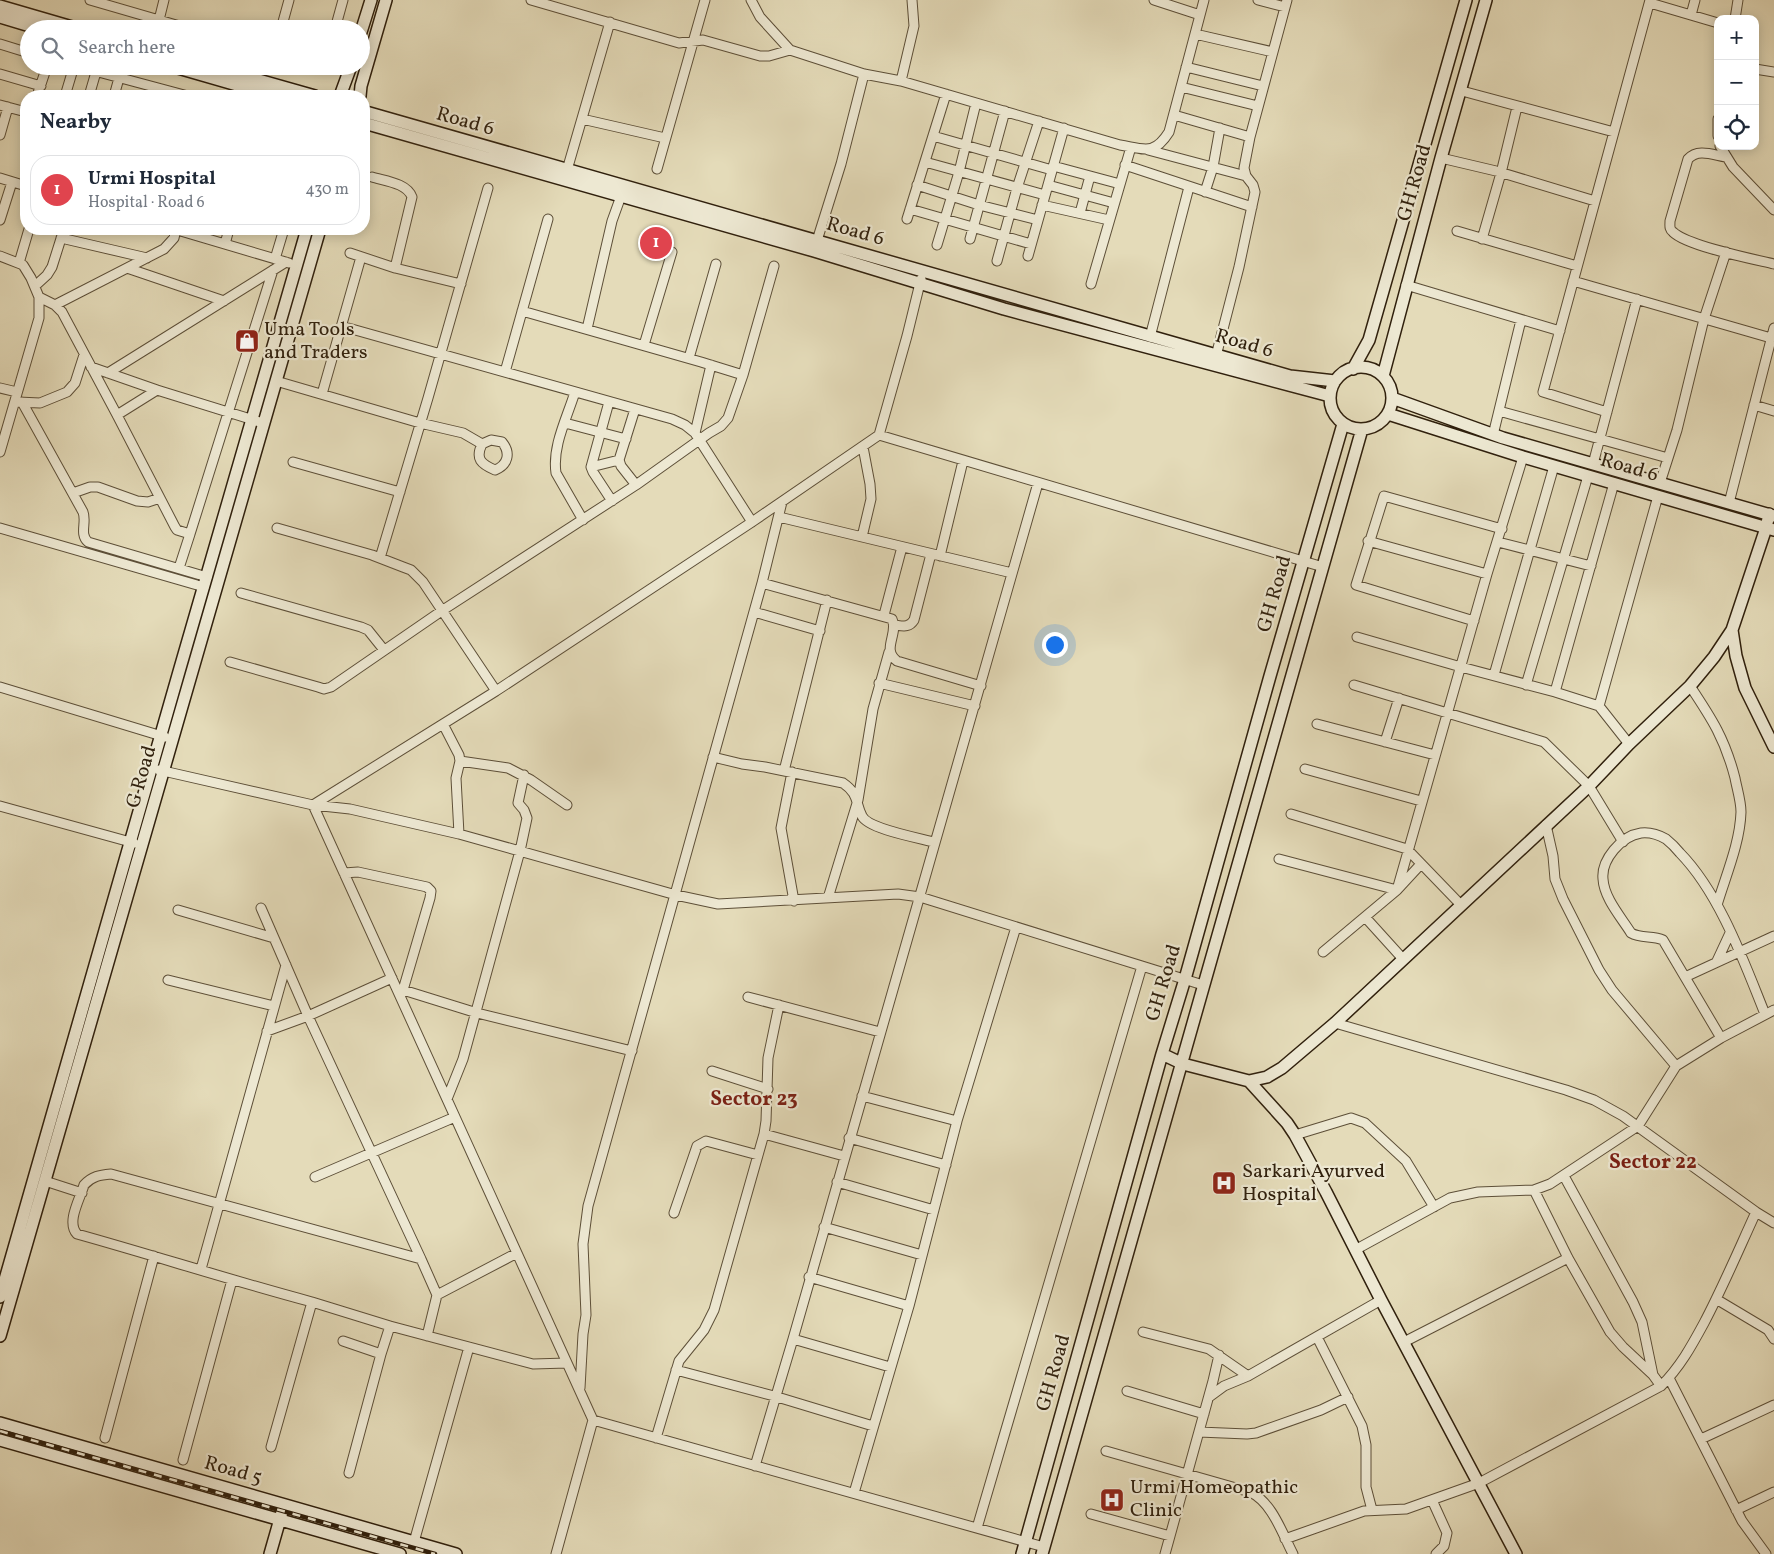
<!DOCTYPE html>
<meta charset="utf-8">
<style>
body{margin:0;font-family:Vollkorn,serif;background:#f6f6f7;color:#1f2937}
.controls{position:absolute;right:15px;top:15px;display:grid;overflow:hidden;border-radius:10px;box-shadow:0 2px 12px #0003}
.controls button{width:45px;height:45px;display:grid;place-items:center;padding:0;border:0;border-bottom:1px solid #e0e1e3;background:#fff;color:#1f2937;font:25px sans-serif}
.you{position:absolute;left:1054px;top:644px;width:18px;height:18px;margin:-12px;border:4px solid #fff;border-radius:50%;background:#1a73e8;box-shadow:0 0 0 8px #1a73e833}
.badge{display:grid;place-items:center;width:32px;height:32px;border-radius:50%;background:#d93025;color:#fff;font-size:16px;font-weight:700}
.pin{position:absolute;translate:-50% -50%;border:2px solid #fff;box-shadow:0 1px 5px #0006}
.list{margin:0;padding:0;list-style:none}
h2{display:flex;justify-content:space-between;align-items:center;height:65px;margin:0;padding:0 20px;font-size:21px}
h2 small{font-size:16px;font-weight:400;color:#747a83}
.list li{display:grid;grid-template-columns:32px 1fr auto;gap:15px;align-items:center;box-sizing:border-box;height:70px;margin:0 10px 10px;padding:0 10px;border:1px solid #e0e1e3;border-radius:20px}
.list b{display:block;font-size:19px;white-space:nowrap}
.list p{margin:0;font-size:16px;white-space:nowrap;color:#747a83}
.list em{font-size:16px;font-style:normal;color:#747a83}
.icon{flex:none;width:28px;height:28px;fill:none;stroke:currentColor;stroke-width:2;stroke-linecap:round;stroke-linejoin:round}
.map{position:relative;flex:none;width:1774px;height:1554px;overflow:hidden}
.search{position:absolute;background:#fff;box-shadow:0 2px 12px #0003;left:20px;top:20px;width:350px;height:55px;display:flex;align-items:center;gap:12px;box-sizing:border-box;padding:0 18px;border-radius:28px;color:#747a83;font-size:19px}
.panel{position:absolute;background:#fff;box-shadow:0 2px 12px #0003;left:20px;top:90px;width:350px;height:145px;border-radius:20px}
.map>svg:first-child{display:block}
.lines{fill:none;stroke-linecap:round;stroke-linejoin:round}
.street-casing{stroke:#5d4f38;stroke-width:11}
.secondary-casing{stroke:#30200d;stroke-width:14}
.street{stroke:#ede8d2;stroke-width:9}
.secondary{stroke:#ede8d2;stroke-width:11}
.rail-casing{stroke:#30200d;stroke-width:4.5}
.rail{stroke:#ede8d2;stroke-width:2.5;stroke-dasharray:8;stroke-linecap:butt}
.labels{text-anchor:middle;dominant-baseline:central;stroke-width:4.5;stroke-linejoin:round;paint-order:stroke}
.street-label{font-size:20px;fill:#30200d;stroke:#ede8d2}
.poi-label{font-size:20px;fill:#30200d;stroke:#ede8d2;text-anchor:start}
.neighbourhood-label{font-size:21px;font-weight:bold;fill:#7a1f14;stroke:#ede8d2}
</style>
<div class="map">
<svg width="1774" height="1554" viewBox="0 0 1774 1554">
<rect width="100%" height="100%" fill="#e4dbb9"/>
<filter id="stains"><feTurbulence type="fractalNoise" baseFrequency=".004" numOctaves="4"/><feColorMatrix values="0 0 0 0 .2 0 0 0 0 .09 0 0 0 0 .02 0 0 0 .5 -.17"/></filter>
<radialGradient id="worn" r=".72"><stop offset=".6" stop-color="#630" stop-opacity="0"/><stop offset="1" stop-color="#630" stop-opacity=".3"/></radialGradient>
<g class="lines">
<defs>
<path id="street" d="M90,0L190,29
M531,0L679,43L703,40L760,56H769L790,50
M751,0L760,17L790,50L864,74L901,81L1120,145C1144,149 1154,156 1169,132L1204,0
M1154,0L1200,15
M1258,0L1285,7
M1650,3L1718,23
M1691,15L1695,0
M1735,19L1738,0
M159,20L164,0
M281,29L289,0
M335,29L343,0
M1195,34L1273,52
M0,44L29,53
M76,66L188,96
M1186,67L1263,86
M1755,69L1774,72
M0,74L41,86
M901,81L914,26L912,0
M1181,87L1258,106
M1462,91L1614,132
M37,96L47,66
M65,96L74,66
M89,96L96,72
M114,96L119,78
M0,105L26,112
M1174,115L1250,137
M582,119L665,138
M1718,119V136
M0,135L8,107
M933,136L1052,170
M1720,146L1733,167L1774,210
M1148,150L1246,176
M1726,157C1713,155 1698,148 1688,159L1670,221C1670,226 1669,229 1673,232C1687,246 1753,259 1774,264
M1441,158L1496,171L1595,201
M925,162L1045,195
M1125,165L1252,207
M1053,166L1120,184
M657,169L705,0
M567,170L610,22
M372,177C385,181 407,183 412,197L395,268L461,284
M0,178L26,186
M917,185L979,205L1038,220
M1048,185L1114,203
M1205,192L1213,167L1220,128
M1042,205L1109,220
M910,209L1031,244
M1080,213L1090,176
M907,219L946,94
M0,220L12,182
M174,229L289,263
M1457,231L1577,266
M61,238L147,258
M970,239L1005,111
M1482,239L1501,173L1517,107
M225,244L229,229
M937,245L959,172L976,103
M815,247L841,164L864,74
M350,253L395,268
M0,256L23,265L31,278L39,297V318L0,452
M1028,256L1064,128
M275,259L284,229
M997,261L1017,188L1039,121
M19,263L29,229
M127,268L224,301
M921,279L907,336L879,435L1323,567
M1573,281L1771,338
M1091,284L1131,147
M1406,285L1560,331
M35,286L47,275L52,267L64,229
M39,297L55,305L62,312L117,415L175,527L177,530L190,534L179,568
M55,305L164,249L174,238L176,229
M522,311L701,362L743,375
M341,326L672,419L685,425L695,433L752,522
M587,329L612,221L621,196
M1150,337L1189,187
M644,345L672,252
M1216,356L1239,267L1255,192L1253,185L1246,176L1244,168L1250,137L1287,0
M689,358L716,264
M91,367L157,390
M505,372L548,219
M108,373L286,262
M276,381L420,423L463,433L482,444C475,459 481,464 495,470C508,465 511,453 502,442L491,440L482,444
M0,388L17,392
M575,392C567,418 552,446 556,473L583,520
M322,394L361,257
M18,402L40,403L67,392L75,383L84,355
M22,402L83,512C87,522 79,534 88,542L207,577
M609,402L591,467L593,472L612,501
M1754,405L1774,411
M635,409L619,460L621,466L636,485
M1499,411L1668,458
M1607,412L1543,392L1650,0
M117,415L157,390L263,423
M565,423L626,439
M695,433L711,365
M1493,435L1521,320
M293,462L400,492
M1593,464L1637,299
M591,467L619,460
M1660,483L1677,430L1704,319L1726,252
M73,493L90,487H98L137,501L148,502L160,498
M1729,503L1774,328
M779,517L1012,573
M0,528L204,587
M277,528L372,555L403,567L411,570L423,582L496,691
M190,534L273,270
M862,537L871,499L870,484L863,447
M1368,541L1487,574
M1498,542L1591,566
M940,556L963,461
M380,558L428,398L488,188
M762,583L892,619C899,634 881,649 897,661L981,686
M241,593L361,627L368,630L384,650
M754,612L820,631
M884,615L902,547
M1474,621L1356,585L1384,496L1502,529
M895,625C903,626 909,628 914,620L931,554
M1357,637L1461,667L1555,692L1599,706L1629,744
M230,662L318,687L324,689L331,687L443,610L636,485L709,433L721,426L728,418L743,375L774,266
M1494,675L1554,466
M879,683L975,706
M1354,685L1544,742L1589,786L1623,842
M1526,685L1588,476
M1690,686C1712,719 1725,739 1735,778C1737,789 1741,801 1741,812C1740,843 1726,875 1717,905
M0,687L165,737
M1555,692L1614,483
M1599,706L1658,496
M443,724L459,755L460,761L456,778L459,834
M1317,724L1435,755
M1385,742L1399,698
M713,757L742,764L765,767L843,783C859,794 855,802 862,816C868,829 919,838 934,842
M460,761L508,768L531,780L567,805
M1305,769L1421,801
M159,770L313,805L350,809L459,834L676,895L718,904L898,894L920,897L1203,985
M784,771L827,600
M792,772L781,828L794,901
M0,806L134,843
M1291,814L1407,849L1461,905
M1546,825L1553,856L1555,879L1563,899L1599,970L1612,990L1676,1066
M1279,859L1397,890L1421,864
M344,873L358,872L427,887L431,891L430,898L403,990
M828,898L858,800L873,709L889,652
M261,908L308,1016L421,1259
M178,910L274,938
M1365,917L1403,959
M1323,952L1397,890L1487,574L1523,457
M1717,961L1730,933
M1685,977L1774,936
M168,980L274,1006
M398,990H403L477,1013L632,1051
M748,997L880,1032
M1335,1023L1566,1090L1594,1100L1623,1116L1756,1212L1774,1223
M267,1031L308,1016L392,978
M1721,1038L1663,940C1653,935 1641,939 1631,933C1621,917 1604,898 1603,879C1601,860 1621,836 1641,833C1650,832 1659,835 1666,839C1671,843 1676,848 1680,853C1720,894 1744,962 1765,1014
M712,1071L768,1089
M447,1099L463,1059L520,851L527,818L524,810L518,803L524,775
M957,1121L1016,927
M764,1134L844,1156
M1295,1135L1351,1118L1365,1123L1406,1161L1434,1207
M849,1138L946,1165
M1564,1176L1633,1302L1642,1322L1653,1375
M315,1177L455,1117
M45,1181L82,1193
M837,1182L934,1210
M1534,1190L1568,1258L1610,1332L1623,1347L1653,1375L1661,1386
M674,1213L697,1146L706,1141L758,1155
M824,1227L922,1255
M1355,1250L1450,1198L1478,1192L1534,1190L1550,1184L1638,1126L1676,1066L1721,1038L1774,1010
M201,1269L286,965
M809,1277L909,1306
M437,1295L517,1253
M1716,1299L1768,1330L1774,1339
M312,1302L390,1326L381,1354L349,1473
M390,1326L533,1364L567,1363
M1143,1332L1209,1349L1248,1376
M1317,1337L1362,1426L1366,1445V1487L1372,1510
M793,1339L890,1367
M343,1341L381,1354
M1404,1342L1568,1258
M676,1370L774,1396L873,1426
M1669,1378L1742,1521L1766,1554
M580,1388L583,1334L586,1315L583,1244L588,1206L762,583L782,502
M1127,1391L1204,1414
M1209,1397L1224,1386L1248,1376L1381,1300
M593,1420L1044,1547
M1199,1432L1247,1434L1256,1433L1321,1410L1348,1397
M105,1438L154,1256
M656,1438L679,1361L704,1330L714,1310L764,1134L766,1121L768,1058L779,1005
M1701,1439L1774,1405
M271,1447L312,1302C233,1281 156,1256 77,1234C66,1222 80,1199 84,1185C92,1176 100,1175 111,1174L421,1259L437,1295L427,1336
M1106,1451L1250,1492C1272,1502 1282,1533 1293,1554
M183,1460L232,1280
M755,1466L793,1339L1038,483
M854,1493L909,1306L957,1121L862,1096
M1432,1500L1447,1533L1444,1546L1436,1554
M1736,1510L1774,1492
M1091,1514L1170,1536
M977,1528L1142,966
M1285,1539L1364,1511L1406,1509L1479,1483L1661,1386C1680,1367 1691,1347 1704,1323C1723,1287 1739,1249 1756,1212
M414,1542L469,1347
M556,1554L593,1420L313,805L496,691L752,522L879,435
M1165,1554L1213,1381L1219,1355"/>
<path id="secondary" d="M0,6L79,29
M0,17L40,29
M361,32L371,0
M171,66L275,96
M209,66L315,96
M340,96L351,66
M360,96L361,86L386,0
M366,112L1290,376L1335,381
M364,123L814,251L1004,309L1330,396
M1330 398a31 31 0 1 1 62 0a31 31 0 1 1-62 0Z
M1353,369L1369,340L1466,0
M1383,376L1441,158L1486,0
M1392,398L1503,438L1774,516
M1388,414L1523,457L1774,530
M1732,630L1736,656L1745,688L1774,747
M1162,1054L1183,1064L1249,1081L1267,1077L1282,1068L1335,1023L1589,786L1629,744L1690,686L1714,657L1732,630L1766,528L1769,514
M1249,1081L1287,1123L1295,1135L1326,1192L1381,1300L1516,1554
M0,1297C101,940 204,585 307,229
M0,1336L320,229
M0,1423L456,1554
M0,1440L400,1554
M270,1554L282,1512
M1022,1554L1162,1054L1185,979L1270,676L1343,424
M1042,1554L1362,429"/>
</defs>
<use href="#street" class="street-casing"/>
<use href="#secondary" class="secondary-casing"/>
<use href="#street" class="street"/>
<use href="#secondary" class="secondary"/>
<defs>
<path id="rail" d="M0,1431L435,1554"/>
</defs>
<use href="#rail" class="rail-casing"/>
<use href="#rail" class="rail"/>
</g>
<defs>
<symbol id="shop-square" viewBox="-11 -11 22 22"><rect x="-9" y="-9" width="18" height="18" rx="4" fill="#8f2418" stroke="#ede8d2"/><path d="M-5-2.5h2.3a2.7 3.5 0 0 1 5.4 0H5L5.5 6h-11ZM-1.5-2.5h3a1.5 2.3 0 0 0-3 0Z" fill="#fff"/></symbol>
<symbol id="hospital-square" viewBox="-11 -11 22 22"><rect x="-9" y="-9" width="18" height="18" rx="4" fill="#8f2418" stroke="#ede8d2"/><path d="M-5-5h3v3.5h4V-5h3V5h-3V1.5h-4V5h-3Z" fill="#fff"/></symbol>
</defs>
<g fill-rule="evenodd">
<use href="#shop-square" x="233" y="327" width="28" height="28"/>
<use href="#hospital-square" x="1210" y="1169" width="28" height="28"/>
<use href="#hospital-square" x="1098" y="1486" width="28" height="28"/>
</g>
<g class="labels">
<g class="street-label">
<text transform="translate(465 122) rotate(16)">Road 6</text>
<text transform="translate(1415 183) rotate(-74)">GH Road</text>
<text transform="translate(855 232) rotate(16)">Road 6</text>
<text transform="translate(1244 344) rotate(16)">Road 6</text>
<text transform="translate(1629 468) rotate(16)">Road 6</text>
<text transform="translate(1275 594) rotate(-74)">GH Road</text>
<text transform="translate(142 777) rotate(-74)">G Road</text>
<text transform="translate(1164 983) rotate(-73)">GH Road</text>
<text transform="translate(1054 1373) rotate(-74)">GH Road</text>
<text transform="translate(233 1471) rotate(16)">Road 5</text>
</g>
<g class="poi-label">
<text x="264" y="330">Uma Tools<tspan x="264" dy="23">and Traders</tspan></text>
<text x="1242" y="1172">Sarkari Ayurved<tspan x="1242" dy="23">Hospital</tspan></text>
<text x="1130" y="1488">Urmi Homeopathic<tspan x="1130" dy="23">Clinic</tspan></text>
</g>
<g class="neighbourhood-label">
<text x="754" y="1099">Sector 23</text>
<text x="1653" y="1162">Sector 22</text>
</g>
</g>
<rect width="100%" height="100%" filter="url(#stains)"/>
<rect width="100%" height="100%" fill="url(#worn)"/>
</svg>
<div class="controls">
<button>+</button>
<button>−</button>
<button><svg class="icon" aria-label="locate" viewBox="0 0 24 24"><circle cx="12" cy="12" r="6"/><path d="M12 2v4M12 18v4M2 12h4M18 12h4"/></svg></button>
</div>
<div class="you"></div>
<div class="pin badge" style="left:656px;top:243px;background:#e0444e">1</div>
<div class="search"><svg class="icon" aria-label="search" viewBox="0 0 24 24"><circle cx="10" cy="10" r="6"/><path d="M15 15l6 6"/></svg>Search here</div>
<section class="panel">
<h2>Nearby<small></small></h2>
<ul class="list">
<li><span class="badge" style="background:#e0444e">1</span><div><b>Urmi Hospital</b><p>Hospital · Road 6</p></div><em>430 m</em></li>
</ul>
</section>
</div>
